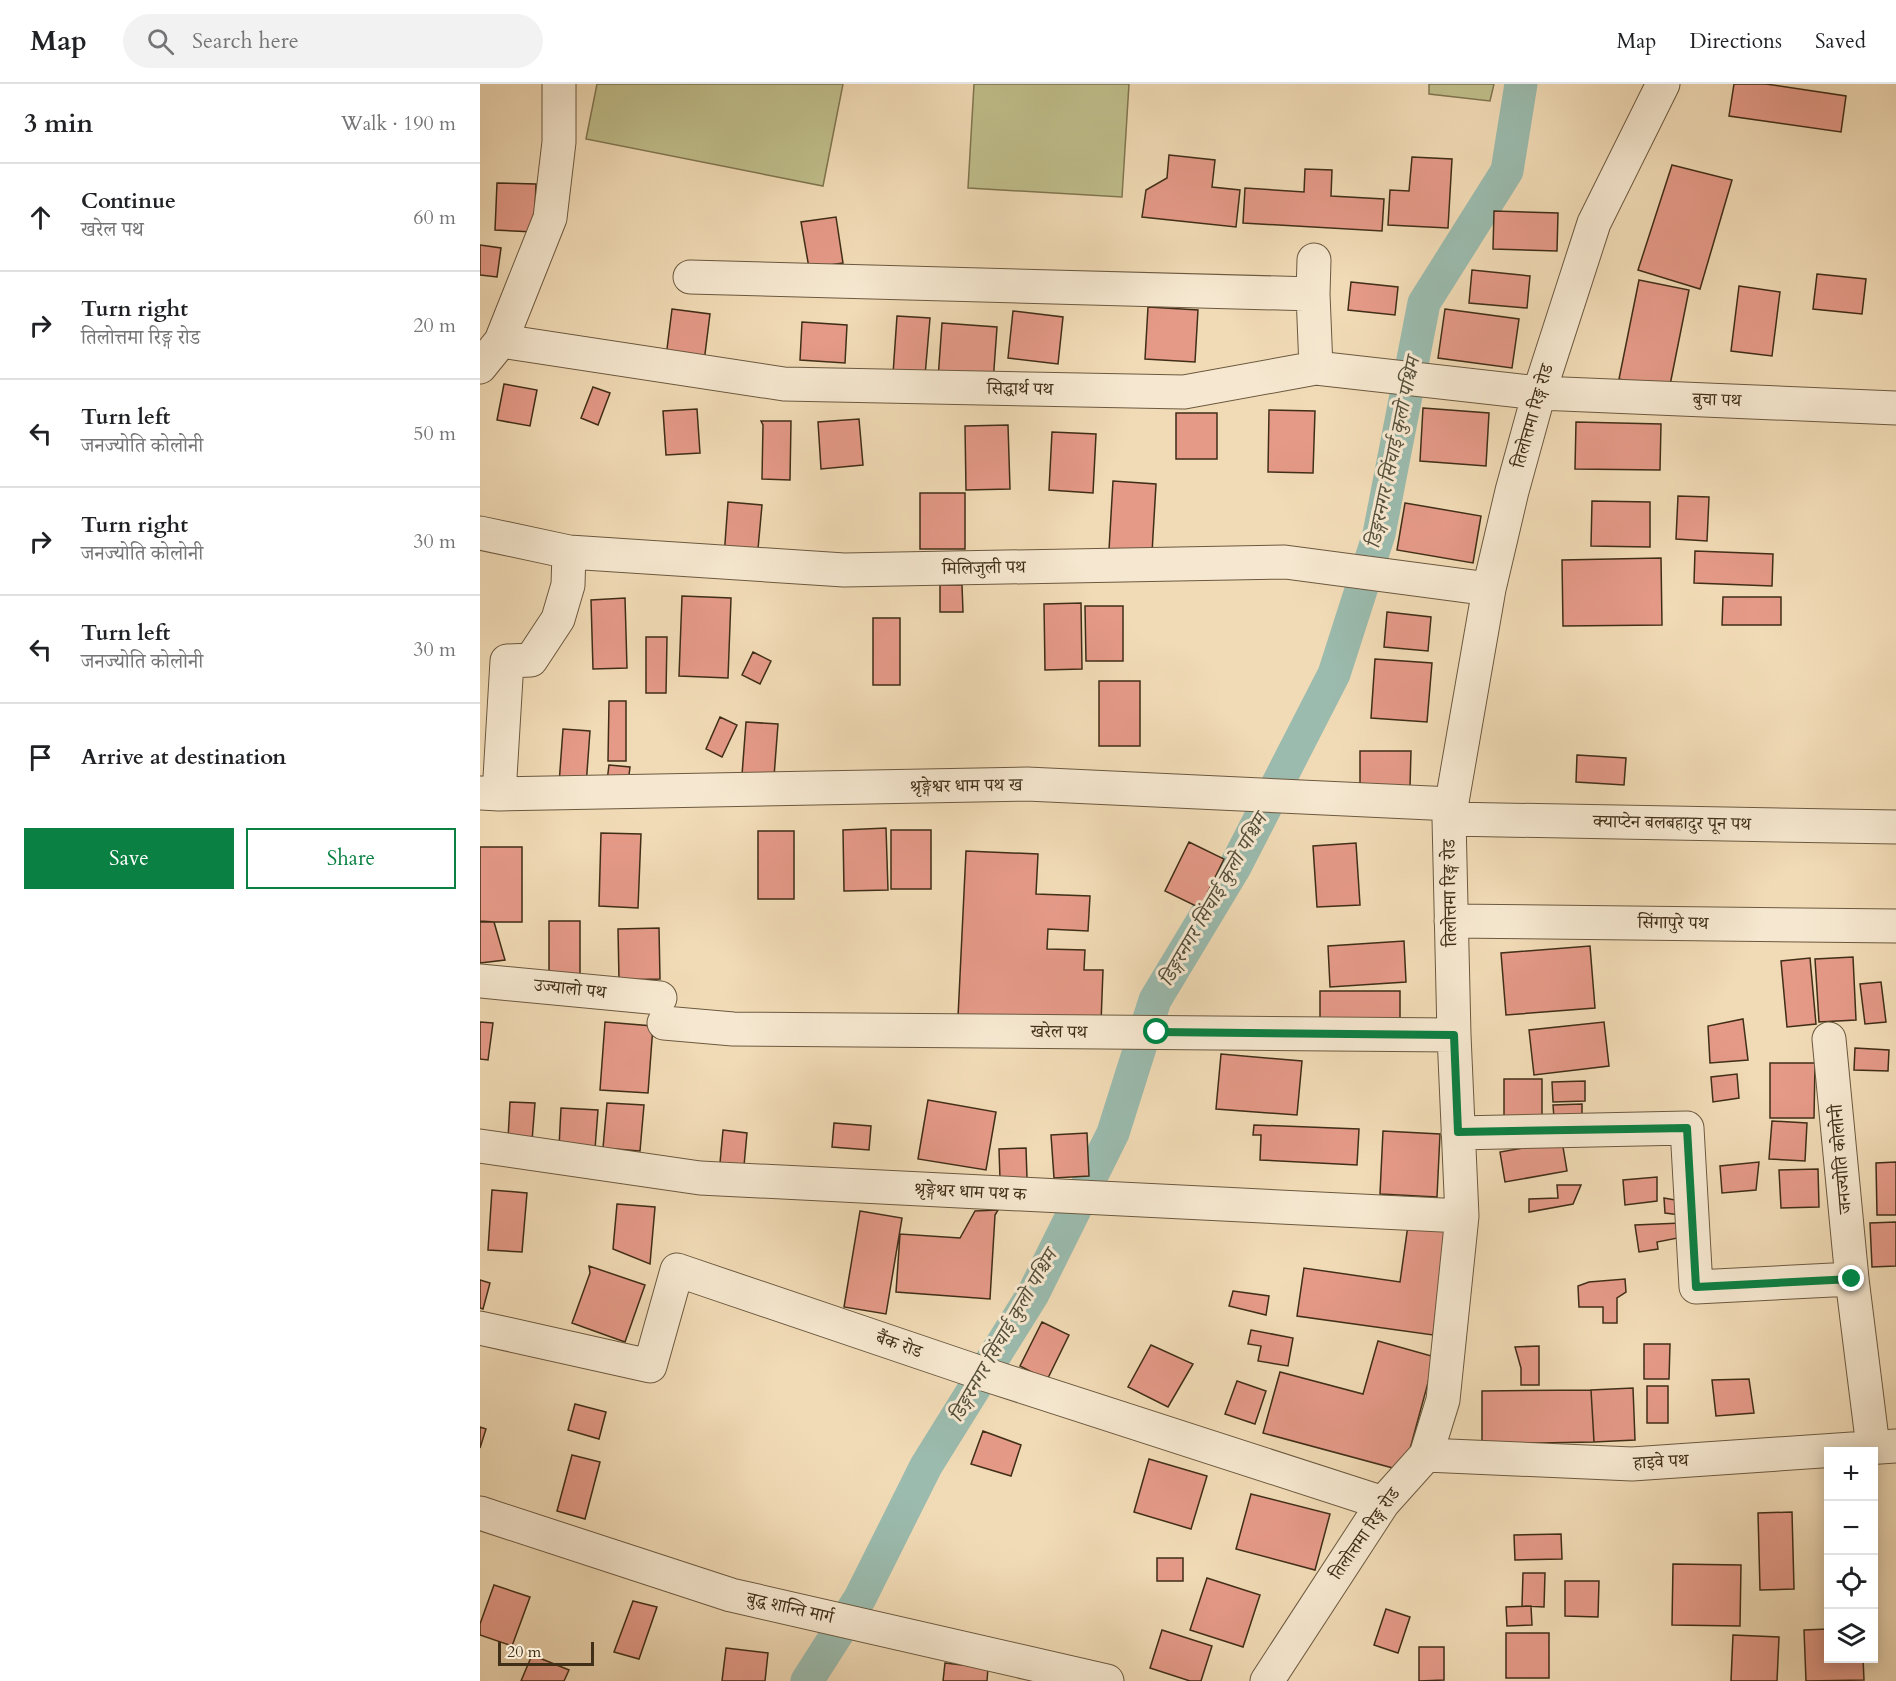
<!DOCTYPE html>
<meta charset="utf-8">
<style>
body{margin:0;font-family:Cardo,"Noto Serif Devanagari",serif;background:#f2f2f2;color:#202124}
.controls{position:absolute;right:18px;bottom:18px;display:grid;overflow:hidden;border-radius:0px;box-shadow:0 3px 15px #0003}
.controls button{width:54px;height:54px;display:grid;place-items:center;padding:0;border:0;border-bottom:2px solid #e0e0e0;background:#fff;color:#202124;font:30px sans-serif}
.scale{position:absolute;left:18px;bottom:15px;width:96px;box-sizing:border-box;padding-left:6px;border:3px solid #402e17;border-top:0;font-size:16px;line-height:21px;white-space:nowrap;color:#402e17;-webkit-text-stroke:4px #f6e8d0;paint-order:stroke}
.stop{position:absolute;width:18px;height:18px;margin:-14px;border:4px solid #0b8043;border-radius:50%;background:#fff}
.stop.end{background:#0b8043;border-color:#fff;box-shadow:0 2px 6px #0008}
.list{margin:0;padding:0;list-style:none}
h2{display:flex;justify-content:space-between;align-items:center;height:78px;margin:0;padding:0 24px;font-size:26px}
h2 small{font-size:20px;font-weight:400;color:#757577}
.list li{display:grid;grid-template-columns:39px 1fr auto;gap:18px;align-items:center;box-sizing:border-box;height:108px;padding:0 24px;border-top:2px solid #e0e0e0}
.list b{display:block;font-size:22px;white-space:nowrap}
.list p{margin:0;font-size:20px;white-space:nowrap;color:#757577}
.list em{font-size:20px;font-style:normal;color:#757577}
.actions{display:flex;gap:12px;padding:18px 24px}
.actions a{flex:1;padding:14px 0;border:2px solid #0b8043;border-radius:0px;text-align:center;font-size:21px;color:#0b8043}
.actions .main{background:#0b8043;color:#fff}
.icon{flex:none;width:33px;height:33px;fill:none;stroke:currentColor;stroke-width:2;stroke-linecap:round;stroke-linejoin:round}
.map{position:relative;flex:none;width:1416px;height:1597px;overflow:hidden}
header{display:flex;align-items:center;gap:36px;box-sizing:border-box;height:84px;padding:0 30px;background:#fff;border-bottom:2px solid #e0e0e0}
header strong{font-size:28px}
nav{display:flex;gap:33px;margin-inline-start:auto;font-size:21px}
.search{width:420px;height:54px;background:#f2f2f2;display:flex;align-items:center;gap:15px;box-sizing:border-box;padding:0 21px;border-radius:33px;color:#757577;font-size:22px}
main{display:flex}
aside{flex:1;background:#fff}
.map>svg:first-child{display:block}
.green{fill:#bfbe8b;stroke:#807651;stroke-width:1.5}
.lines{fill:none;stroke-linecap:round;stroke-linejoin:round}
.canal{stroke:#9bbbae;stroke-width:33}
.building{fill:#e59a88;stroke:#402e17;stroke-width:1.5}
.minor-casing{stroke:#6c593f;stroke-width:35}
.minor{stroke:#f6e8d0;stroke-width:33}
.route{stroke:#0b8043;stroke-width:8}
.labels{text-anchor:middle;dominant-baseline:central;stroke-width:6;stroke-linejoin:round;paint-order:stroke}
.street-label{font-size:18px;fill:#402e17;stroke:#f6e8d0}
.water-label{font-size:20px;font-style:italic;fill:#57513d;stroke:#f6e8d0}
</style>
<header>
<strong>Map</strong>
<div class="search"><svg class="icon" aria-label="search" viewBox="0 0 24 24"><circle cx="10" cy="10" r="6"/><path d="M15 15l6 6"/></svg>Search here</div>
<nav><a>Map</a><a>Directions</a><a>Saved</a></nav>
</header>
<main>
<aside>
<h2>3 min<small>Walk · 190 m</small></h2>
<ul class="list">
<li><svg class="icon" aria-label="ahead" viewBox="0 0 24 24"><path d="M12 20V5M6 11l6-6 6 6"/></svg><div><b>Continue</b><p>खरेल पथ</p></div><em>60 m</em></li>
<li><svg class="icon" aria-label="right" viewBox="0 0 24 24"><path d="M7 20v-9h11M14 6l5 5-5 5"/></svg><div><b>Turn right</b><p>तिलोत्तमा रिङ्ग रोड</p></div><em>20 m</em></li>
<li><svg class="icon" aria-label="left" viewBox="0 0 24 24"><path d="M17 20v-9H6M10 6l-5 5 5 5"/></svg><div><b>Turn left</b><p>जनज्योति कोलोनी</p></div><em>50 m</em></li>
<li><svg class="icon" aria-label="right" viewBox="0 0 24 24"><path d="M7 20v-9h11M14 6l5 5-5 5"/></svg><div><b>Turn right</b><p>जनज्योति कोलोनी</p></div><em>30 m</em></li>
<li><svg class="icon" aria-label="left" viewBox="0 0 24 24"><path d="M17 20v-9H6M10 6l-5 5 5 5"/></svg><div><b>Turn left</b><p>जनज्योति कोलोनी</p></div><em>30 m</em></li>
<li><svg class="icon" aria-label="arrive" viewBox="0 0 24 24"><path d="M6 21V4h12l-3 4 3 4H6"/></svg><div><b>Arrive at destination</b></div></li>
</ul>
<div class="actions"><a class="main">Save</a><a>Share</a></div>
</aside>
<div class="map">
<svg width="1416" height="1597" viewBox="0 0 1416 1597">
<rect width="100%" height="100%" fill="#f1dbb6"/>
<filter id="stains"><feTurbulence type="fractalNoise" baseFrequency=".00333" numOctaves="4"/><feColorMatrix values="0 0 0 0 .2 0 0 0 0 .09 0 0 0 0 .02 0 0 0 .5 -.17"/></filter>
<radialGradient id="worn" r=".72"><stop offset=".6" stop-color="#630" stop-opacity="0"/><stop offset="1" stop-color="#630" stop-opacity=".3"/></radialGradient>
<path class="green" d="M117,0H363L343,102L106,55Z
M494,0H649L642,113L488,104Z
M949,0H1014L1010,17L949,10Z"/>
<g class="lines">
<path class="canal" d="M327,1597L380,1514L446,1382L553,1210L633,1049L675,916L755,783L854,590L899,450L944,219L1027,87L1041,0"/>
</g>
<path class="building" d="M1254,0H1286L1366,12L1361,48L1249,32Z
M689,71L735,76L732,103L760,106L756,143L662,133L666,106L687,94Z
M932,73L972,75L968,144L908,141L910,106L929,107Z
M1192,81L1252,96L1220,205L1158,186Z
M825,85L852,86L851,112L904,115L902,147L763,139L765,104L824,108Z
M17,99L56,100L54,148L15,146Z
M1014,127L1078,129L1077,167L1013,165Z
M356,133L363,179L329,184L321,138Z
M0,161L21,164L17,193L0,191Z
M992,186L1050,192L1047,224L989,219Z
M1337,190L1386,195L1382,230L1333,225Z
M1159,196L1209,206L1189,306L1139,295Z
M871,198L918,203L915,231L868,226Z
M1259,202L1300,208L1292,272L1251,267Z
M668,223L718,226L715,278L665,275Z
M192,225L230,230L224,278L186,273Z
M965,225L1039,235L1032,284L958,274Z
M533,227L583,233L578,280L528,274Z
M417,232L450,234L445,292L413,290Z
M322,238L367,241L365,279L320,276Z
M462,239L517,243L513,299L458,295Z
M24,300L57,306L50,342L17,336Z
M113,303L130,309L118,341L101,334Z
M943,324L1009,329L1006,382L940,377Z
M217,325L220,369L186,371L183,327Z
M789,326L835,327L833,389L788,388Z
M696,329H737V375H696Z
M379,335L383,381L341,385L338,338Z
M281,337H311L310,396L282,395L283,341Z
M1096,338L1181,340L1180,386L1095,385Z
M528,341L530,405L486,406L485,342Z
M572,348L616,350L613,409L569,406Z
M633,397L676,400L672,469L629,466Z
M440,409H485V465H440Z
M1198,412L1229,413L1227,457L1196,455Z
M1112,417L1170,418V463L1111,462Z
M248,418L282,421L277,476L244,473Z
M925,419L1001,432L993,479L917,466Z
M1215,467L1293,470L1292,502L1214,499Z
M1181,474L1182,541L1083,542L1082,476Z
M460,501H482L483,528H460Z
M202,512L251,514L248,594L199,592Z
M1243,513H1301V541H1242Z
M145,514L147,584L113,585L111,516Z
M601,519L602,585L565,586L564,520Z
M605,522H643V577H606Z
M907,528L951,533L948,567L904,563Z
M393,534H420V601H393Z
M166,553H187L186,609H166Z
M273,568L291,577L280,600L262,591Z
M895,575L952,579L947,638L891,634Z
M619,597H660V662H619Z
M129,617H146V677H128Z
M240,633L257,641L242,673L226,665Z
M266,638L298,640L294,693L262,691Z
M83,645L110,647L106,702L79,700Z
M880,667H931L930,703L880,702Z
M1097,671L1146,674L1144,701L1096,698Z
M129,681L150,683L147,707L126,705Z
M406,744L408,806L364,807L363,746Z
M411,746H451V805H411Z
M278,747H314V815H278Z
M121,749L161,750L158,824L119,822Z
M709,758L744,775L720,824L685,807Z
M876,759L880,821L837,823L833,762Z
M0,763H42V838H0Z
M486,767L558,770L556,810L610,812L608,847L568,845L567,865L605,866L604,886H623L621,939L478,933Z
M0,837L14,838L25,876L0,879Z
M69,837H100V898H69Z
M179,844L180,895L139,896L138,845Z
M924,857L926,898L850,903L848,862Z
M1110,862L1115,924L1026,931L1021,869Z
M1373,873L1376,936L1339,938L1335,875Z
M1330,874L1336,940L1307,943L1301,877Z
M1401,898L1406,938L1385,940L1380,900Z
M840,907H920V942H840Z
M1263,935L1268,976L1230,979L1228,942Z
M0,938L13,939L8,976L0,975Z
M125,938L173,942L168,1009L120,1006Z
M1124,938L1129,982L1054,991L1049,946Z
M1375,964L1409,966L1408,987L1374,986Z
M741,970L822,977L817,1031L736,1025Z
M1290,979H1335L1334,1034H1290Z
M1257,990L1259,1014L1233,1018L1231,993Z
M1024,995H1062V1033H1024Z
M1105,997V1017L1073,1018L1072,998Z
M448,1016L516,1028L506,1086L438,1075Z
M30,1018L55,1019L52,1057L28,1055Z
M127,1019L164,1021L160,1067L123,1064Z
M1102,1020V1033L1074,1034L1073,1021Z
M81,1024L118,1026L115,1065L79,1063Z
M1292,1037L1327,1039L1325,1077L1289,1075Z
M354,1039L391,1042L389,1066L352,1063Z
M774,1041L879,1045L877,1081L780,1076L781,1051H773Z
M243,1046L267,1049L264,1082L240,1079Z
M903,1047L960,1050L957,1113L900,1110Z
M607,1049L609,1092L574,1094L571,1051Z
M1082,1057L1087,1087L1025,1098L1020,1068Z
M546,1064L547,1094L520,1095L519,1065Z
M1279,1078L1276,1106L1242,1109L1240,1082Z
M1416,1078V1131H1397L1396,1079Z
M1338,1085L1339,1123L1301,1124L1299,1086Z
M1177,1093V1117L1145,1121L1143,1096Z
M1077,1101H1101L1093,1120L1049,1128V1115L1078,1114Z
M12,1106L47,1109L42,1168L8,1166Z
M1184,1114L1201,1117L1200,1131L1185,1129Z
M137,1120L175,1123L170,1180L133,1165Z
M518,1126L515,1131L510,1215L416,1208L420,1150L480,1154L495,1127Z
M380,1127L422,1134L406,1230L364,1223Z
M1416,1138V1182L1392,1183L1390,1139Z
M1201,1139L1203,1153L1177,1158L1178,1165L1159,1168L1155,1141Z
M928,1141L968,1147L953,1251L817,1232L824,1184L920,1198Z
M109,1182L165,1201L145,1258L92,1239L110,1189Z
M1145,1195L1146,1208L1137,1214V1239H1123V1223H1099L1098,1202L1109,1198Z
M0,1196L10,1199L3,1225L0,1224Z
M753,1207L789,1212L786,1231L749,1222Z
M562,1238L589,1251L567,1296L540,1282Z
M771,1246L813,1254L808,1282L778,1277L781,1262L768,1260Z
M898,1257L955,1273L924,1387L783,1349L800,1288L883,1310Z
M1164,1260H1190L1189,1295H1164Z
M671,1261L713,1280L688,1323L648,1303Z
M1059,1262V1301H1041V1284L1035,1263Z
M1269,1295L1274,1329L1236,1332L1232,1296Z
M757,1297L786,1307L775,1340L745,1330Z
M1167,1302H1188V1339H1167Z
M1153,1304L1155,1356L1114,1358L1111,1306Z
M1111,1306L1114,1358L1002,1360V1307Z
M95,1320L126,1328L119,1355L88,1346Z
M0,1343L6,1345L0,1364Z
M503,1347L541,1361L531,1392L491,1380Z
M92,1371L120,1378L105,1435L77,1427Z
M669,1375L727,1392L711,1445L654,1428Z
M771,1410L850,1430L835,1486L756,1465Z
M1312,1428L1314,1505L1280,1506L1278,1429Z
M1081,1450L1082,1475L1035,1476L1034,1451Z
M677,1474H703V1497H677Z
M1193,1480L1261,1481L1260,1542L1192,1541Z
M1043,1489H1065L1064,1523L1042,1522Z
M727,1494L780,1511L763,1563L710,1546Z
M1085,1497H1119L1118,1533L1085,1532Z
M14,1501L50,1513L32,1562L0,1551V1540Z
M153,1517L177,1523L159,1575L134,1568Z
M1051,1522L1052,1541L1027,1542L1026,1523Z
M906,1525L930,1533L918,1569L894,1561Z
M1348,1545V1574H1383L1384,1596L1326,1597L1324,1546Z
M682,1546L732,1562L721,1597H710L670,1584Z
M1026,1549H1069V1594H1026Z
M1253,1551L1299,1553L1297,1597H1251Z
M939,1563H964V1596L939,1597Z
M246,1564L288,1569L285,1597H242Z
M52,1571L89,1586L84,1597H41Z
M465,1579L508,1584L507,1597H463Z"/>
<g class="lines">
<defs>
<path id="minor" d="M834,176L833,210L836,284
M210,193L833,210
M21,257L304,300L704,308L836,284L1059,309L1416,324
M0,283L21,257L70,134L79,58V0
M0,449L89,468L364,486L805,478L1009,505
M0,709L19,710L547,700L972,720
M19,710L27,577L51,576L78,535L88,501L89,468
M969,735L1416,743
M971,837L1416,842
M0,897L180,914
M184,939L253,945L974,951
M1349,955L1372,1195L1393,1363
M978,1049L1207,1044L1216,1203L1372,1195
M0,1062L220,1094L982,1132
M0,1244L170,1282L197,1186L507,1291L903,1419
M946,1371L1152,1380L1416,1362
M0,1429L251,1511L627,1597
M787,1597L903,1419L946,1371L963,1316L982,1132L974,951L969,735L1009,505L1032,407L1059,309L1114,139L1183,0"/>
</defs>
<use href="#minor" class="minor-casing"/>
<use href="#minor" class="minor"/>
</g>
<g class="lines">
<path class="route" d="M677,948L974,951L978,1048L1207,1044L1216,1203L1372,1195"/>
</g>
<g class="labels">
<g class="street-label">
<text transform="translate(540 305) rotate(1)">सिद्धार्थ पथ</text>
<text transform="translate(1237 316) rotate(2)">बुचा पथ</text>
<text transform="translate(1053 332) rotate(-74)">तिलोत्तमा रिङ्ग रोड</text>
<text transform="translate(504 484) rotate(-1)">मिलिजुली पथ</text>
<text transform="translate(486 702) rotate(-1)">श्रृङ्गेश्वर धाम पथ ख</text>
<text transform="translate(1192 739) rotate(1)">क्याप्टेन बलबहादुर पून पथ</text>
<text transform="translate(970 809) rotate(-91)">तिलोत्तमा रिङ्ग रोड</text>
<text transform="translate(1193 839) rotate(1)">सिंगापुरे पथ</text>
<text transform="translate(90 905) rotate(6)">उज्यालो पथ</text>
<text transform="translate(579 948) rotate(1)">खरेल पथ</text>
<text transform="translate(1361 1075) rotate(-95)">जनज्योति कोलोनी</text>
<text transform="translate(490 1108) rotate(3)">श्रृङ्गेश्वर धाम पथ क</text>
<text transform="translate(419 1261) rotate(19)">बैंक रोड</text>
<text transform="translate(1181 1378) rotate(-3)">हाइवे पथ</text>
<text transform="translate(885 1450) rotate(-55)">तिलोत्तमा रिङ्ग रोड</text>
<text transform="translate(310 1524) rotate(13)">बुद्ध शान्ति मार्ग</text>
</g>
<g class="water-label">
<text transform="translate(913 369) rotate(-78)">डिङ्गरनगर सिंचाई कुलो पश्चिम</text>
<text transform="translate(733 816) rotate(-60)">डिङ्गरनगर सिंचाई कुलो पश्चिम</text>
<text transform="translate(523 1252) rotate(-60)">डिङ्गरनगर सिंचाई कुलो पश्चिम</text>
</g>
</g>
<rect width="100%" height="100%" filter="url(#stains)"/>
<rect width="100%" height="100%" fill="url(#worn)"/>
</svg>
<div class="controls">
<button>+</button>
<button>−</button>
<button><svg class="icon" aria-label="locate" viewBox="0 0 24 24"><circle cx="12" cy="12" r="6"/><path d="M12 2v4M12 18v4M2 12h4M18 12h4"/></svg></button>
<button><svg class="icon" aria-label="layers" viewBox="0 0 24 24"><path d="M12 4l9 5-9 5-9-5zM3 14l9 5 9-5"/></svg></button>
</div>
<div class="scale">20 m</div>
<div class="stop" style="left:677px;top:948px"></div>
<div class="stop end" style="left:1372px;top:1195px"></div>
</div>
</main>
